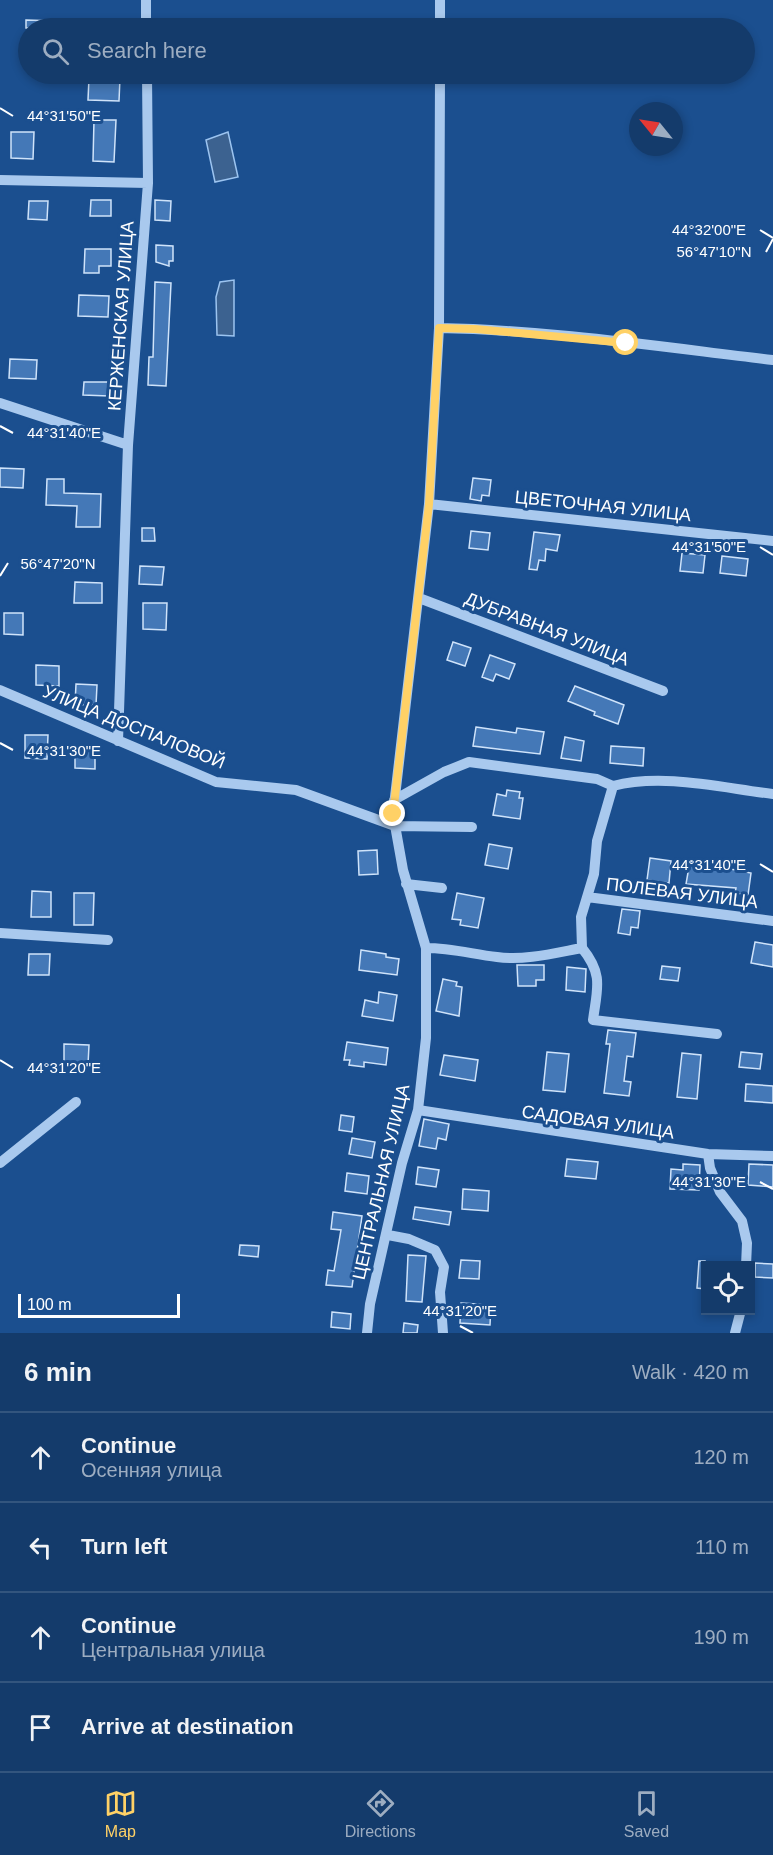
<!DOCTYPE html>
<meta charset="utf-8">
<style>
body{margin:0;font-family:Arial,sans-serif;background:#214673;color:#f1f3f6}
.controls{position:absolute;right:18px;bottom:18px;display:grid;overflow:hidden;border-radius:0px;box-shadow:0 3px 9px #0003}
.controls button{width:54px;height:54px;display:grid;place-items:center;padding:0;border:0;border-bottom:2px solid #33557e;background:#143b6b;color:#f1f3f6;font:30px sans-serif}
.compass{position:absolute;left:629px;top:102px;width:54px;height:54px;border-radius:50%;background:#143b6b;box-shadow:0 3px 9px #0003;rotate:300deg}
.scale{position:absolute;left:18px;bottom:15px;width:162px;box-sizing:border-box;padding-left:6px;border:3px solid #fff;border-top:0;font-size:16px;line-height:21px;white-space:nowrap;color:#fff;-webkit-text-stroke:4px #1b4f8f;paint-order:stroke}
.stop{position:absolute;width:18px;height:18px;margin:-14px;border:4px solid #ffd166;border-radius:50%;background:#fff}
.stop.end{background:#ffd166;border-color:#fff;box-shadow:0 2px 6px #0008}
.list{margin:0;padding:0;list-style:none}
h2{display:flex;justify-content:space-between;align-items:center;height:78px;margin:0;padding:0 24px;font-size:26px}
h2 small{font-size:20px;font-weight:400;color:#9dadc1}
.list li{display:grid;grid-template-columns:39px 1fr auto;gap:18px;align-items:center;box-sizing:border-box;height:90px;padding:0 24px;border-top:2px solid #33557e}
.list b{display:block;font-size:22px;white-space:nowrap}
.list p{margin:0;font-size:20px;white-space:nowrap;color:#9dadc1}
.list em{font-size:20px;font-style:normal;color:#9dadc1}
.icon{flex:none;width:33px;height:33px;fill:none;stroke:currentColor;stroke-width:2;stroke-linecap:round;stroke-linejoin:round}
.map{position:relative;flex:none;width:773px;height:1333px;overflow:hidden}
.search{position:absolute;background:#143b6b;box-shadow:0 3px 9px #0003;left:18px;right:18px;top:18px;height:66px;display:flex;align-items:center;gap:15px;box-sizing:border-box;padding:0 21px;border-radius:33px;color:#9dadc1;font-size:22px}
.sheet{height:438px;background:#143b6b}
nav{display:flex;justify-content:space-around;align-items:center;box-sizing:border-box;height:84px;border-top:2px solid #33557e;background:#143b6b;font-size:16px;color:#9dadc1}
nav a{display:grid;justify-items:center;gap:3px}
nav .on{color:#ffd166}
.map>svg:first-child{display:block}
.water{fill:#3c6290;stroke:#9cc4f0;stroke-width:1.5}
.building{fill:#4478b7;stroke:#cfe3fa;stroke-width:1.5}
.lines{fill:none;stroke-linecap:round;stroke-linejoin:round}
.minor{stroke:#a9c9ee;stroke-width:10}
.route{stroke:#ffd166;stroke-width:8}
.ticks{fill:none;stroke:#fff;stroke-width:2}
.labels{text-anchor:middle;dominant-baseline:central;stroke-width:6;stroke-linejoin:round;paint-order:stroke}
.street-label{font-size:18px;fill:#fff;stroke:#1b4f8f}
.ticks-label{font-size:15px;text-anchor:middle;fill:#fff;stroke:#1b4f8f;stroke-width:6;stroke-linejoin:round;paint-order:stroke}
</style>
<div class="map">
<svg width="773" height="1333" viewBox="0 0 773 1333">
<rect width="100%" height="100%" fill="#1b4f8f"/>
<path class="water" d="M228,132L238,177L215,182L206,140Z
M234,280V336L217,335L216,297L220,282Z"/>
<path class="building" d="M26,20L57,21L56,28H26Z
M89,78H120L119,101L88,100Z
M94,120H116L114,162L93,161Z
M11,132H34L33,159L11,158Z
M91,200H111V216H90Z
M155,200L171,201L170,221L155,220Z
M29,201H48L47,220L28,219Z
M156,245L173,246V261H169V266L156,262Z
M85,249H111V266H99V273H84Z
M155,282L171,283L166,386L148,385L149,357H153Z
M79,295L109,296L108,317L78,316Z
M10,359L37,360L36,379L9,378Z
M84,382H110L109,396L83,395Z
M0,468L24,469L23,488L0,487Z
M473,478L491,480L489,496L482,495L481,501L470,499Z
M47,479H64V493L101,494L100,527H76L77,506L46,505Z
M142,528H154L155,541H142Z
M471,531L490,533L488,550L469,548Z
M534,532L560,535L557,551L546,549L545,561L539,560L537,570L529,569Z
M682,553L705,555L703,573L680,571Z
M722,556L748,559L746,576L720,573Z
M140,566L164,567L162,585L139,584Z
M75,582L102,583V603H74Z
M143,603H167L166,630L143,629Z
M4,613H23V635L4,634Z
M453,642L471,648L465,666L447,660Z
M490,655L515,664L509,679L496,674L493,681L482,677Z
M36,665L59,666V686L36,685Z
M76,684L97,685L96,705H75Z
M575,686L624,705L618,724L594,715L595,712L568,701Z
M476,727L516,733L517,728L544,732L540,754L473,746Z
M25,735H48L47,759L25,758Z
M565,737L584,741L581,761L561,758Z
M611,746L644,748L643,766L610,763Z
M75,748L95,749V769L75,768Z
M507,790L520,792L519,798H523L520,819L493,815L497,794L506,796Z
M489,844L512,848L508,869L485,865Z
M377,850L378,874L359,875L358,851Z
M650,858L671,861L669,883L647,880Z
M690,861L751,873L748,895L735,893L736,888L686,884Z
M32,891L51,892V917H31Z
M74,893H94L93,925H74Z
M457,893L484,898L478,928L460,925L461,920L452,919Z
M622,909L640,911L638,928L631,927L630,935L618,933Z
M755,942L773,945V967L751,963Z
M361,950L386,954V957L399,959L397,975L359,970Z
M29,954H50L49,975H28Z
M517,965H544V980H536V986H518Z
M662,966L680,968L678,981L660,979Z
M567,967L586,969L585,992L566,990Z
M443,979L457,982L456,986L462,987L459,1016L436,1011Z
M379,992L397,995L393,1021L362,1016L365,1000L378,1003Z
M608,1030L636,1033L633,1057L627,1056L624,1081L631,1082L629,1096L604,1093L610,1044H606Z
M347,1042L388,1048L386,1065L364,1062V1067L349,1065L350,1060H344Z
M64,1044L89,1045L88,1065H64Z
M547,1052L569,1054L565,1092L543,1090Z
M741,1052L762,1054L760,1069L739,1067Z
M682,1053L701,1055L697,1099L677,1097Z
M444,1055L478,1060L475,1081L440,1075Z
M746,1084L773,1086V1103L745,1101Z
M341,1115L354,1117L352,1132L339,1130Z
M424,1119L449,1124L446,1140L438,1138L436,1149L419,1146Z
M352,1138L375,1142L372,1158L349,1154Z
M567,1159L598,1162L596,1179L565,1176Z
M683,1164L700,1165L699,1190L670,1189L671,1169L683,1170Z
M749,1164L773,1165V1187L748,1185Z
M418,1167L439,1170L436,1187L416,1184Z
M347,1173L369,1176L367,1194L345,1191Z
M463,1189L489,1191L488,1211L462,1209Z
M415,1207L451,1212L449,1225L413,1219Z
M333,1212L362,1216L352,1287L326,1285L328,1270L334,1271L341,1230L331,1229Z
M240,1245L259,1246L258,1257L239,1255Z
M408,1255L426,1256L422,1302L406,1301Z
M461,1260L480,1261L479,1279L459,1278Z
M699,1261H705V1289L697,1288Z
M755,1263L773,1264V1278L755,1277Z
M461,1303L491,1305L490,1325L460,1323Z
M332,1312L351,1314L350,1329L331,1327Z
M404,1323L418,1325L417,1333H403Z"/>
<g class="lines">
<path class="minor" d="M146,0V28
M440,28V0
M0,180L148,183
M439,328C550,330 662,347 773,360
M0,403L128,445
M429,504L773,541
M419,598L663,691
M0,690L216,782L296,790L395,826L472,827
M118,741L128,445L148,183L147,74
M613,786C663,773 722,788 773,794
M394,800L444,772L469,762L597,779L613,786L597,841L594,874L581,917L582,948C555,953 524,961 497,957C472,954 451,948 426,948
M406,884L442,888
M587,897L773,921
M0,933L108,940
M582,948C604,975 597,989 593,1020L717,1034
M418,1110L708,1154L773,1156
M708,1154L710,1168L720,1192L742,1221L747,1243L746,1266
M0,1163L76,1102
M388,1235L409,1239L435,1250L444,1267L440,1292L443,1333
M367,1333L370,1304L402,1163L418,1110L426,1038V948L403,870L393,814L429,504L439,328L440,74
M735,1333L741,1310"/>
</g>
<g class="lines">
<path class="route" d="M393,814L429,504L439,328L475,329L626,343"/>
</g>
<path class="ticks" d="M0,108L13,116M760,230L773,238M766,252L773,239M0,426L13,433M760,547L773,555M0,576L8,563M0,743L13,750M760,864L773,872M0,1060L13,1068M760,1182L773,1189M460,1326L473,1333"/>
<g class="labels">
<g class="street-label">
<text transform="translate(121 316) rotate(-86)">КЕРЖЕНСКАЯ УЛИЦА</text>
<text transform="translate(603 506) rotate(6)">ЦВЕТОЧНАЯ УЛИЦА</text>
<text transform="translate(547 629) rotate(21)">ДУБРАВНАЯ УЛИЦА</text>
<text transform="translate(134 727) rotate(22)">УЛИЦА ДОСПАЛОВОЙ</text>
<text transform="translate(682 893) rotate(7)">ПОЛЕВАЯ УЛИЦА</text>
<text transform="translate(598 1122) rotate(8)">САДОВАЯ УЛИЦА</text>
<text transform="translate(381 1182) rotate(-77)">ЦЕНТРАЛЬНАЯ УЛИЦА</text>
</g>
</g>
<g class="ticks-label">
<text x="64" y="121">44°31'50"E</text>
<text x="709" y="235">44°32'00"E</text>
<text x="714" y="257">56°47'10"N</text>
<text x="64" y="438">44°31'40"E</text>
<text x="709" y="552">44°31'50"E</text>
<text x="58" y="569">56°47'20"N</text>
<text x="64" y="756">44°31'30"E</text>
<text x="709" y="870">44°31'40"E</text>
<text x="64" y="1073">44°31'20"E</text>
<text x="709" y="1187">44°31'30"E</text>
<text x="460" y="1316">44°31'20"E</text>
</g>
</svg>
<div class="controls">
<button><svg class="icon" aria-label="locate" viewBox="0 0 24 24"><circle cx="12" cy="12" r="6"/><path d="M12 2v4M12 18v4M2 12h4M18 12h4"/></svg></button>
</div>
<svg class="compass" viewBox="-18 -18 36 36"><path d="M0-13l5 13h-10z" fill="#e53935"/><path d="M0 13l5-13h-10z" fill="#9dadc1"/></svg>
<div class="scale">100 m</div>
<div class="stop" style="left:626px;top:343px"></div>
<div class="stop end" style="left:393px;top:814px"></div>
<div class="search"><svg class="icon" aria-label="search" viewBox="0 0 24 24"><circle cx="10" cy="10" r="6"/><path d="M15 15l6 6"/></svg>Search here</div>
</div>
<section class="sheet">
<h2>6 min<small>Walk · 420 m</small></h2>
<ul class="list">
<li><svg class="icon" aria-label="ahead" viewBox="0 0 24 24"><path d="M12 20V5M6 11l6-6 6 6"/></svg><div><b>Continue</b><p>Осенняя улица</p></div><em>120 m</em></li>
<li><svg class="icon" aria-label="left" viewBox="0 0 24 24"><path d="M17 20v-9H6M10 6l-5 5 5 5"/></svg><div><b>Turn left</b></div><em>110 m</em></li>
<li><svg class="icon" aria-label="ahead" viewBox="0 0 24 24"><path d="M12 20V5M6 11l6-6 6 6"/></svg><div><b>Continue</b><p>Центральная улица</p></div><em>190 m</em></li>
<li><svg class="icon" aria-label="arrive" viewBox="0 0 24 24"><path d="M6 21V4h12l-3 4 3 4H6"/></svg><div><b>Arrive at destination</b></div></li>
</ul>
</section>
<nav>
<a class="on"><svg class="icon" aria-label="map" viewBox="0 0 24 24"><path d="M3 6l6-2 6 2 6-2v14l-6 2-6-2-6 2zM9 4v14M15 6v14"/></svg>Map</a>
<a><svg class="icon" aria-label="directions" viewBox="0 0 24 24"><path d="M12 3l9 9-9 9-9-9zM9 14v-3h6M13 9l2 2-2 2"/></svg>Directions</a>
<a><svg class="icon" aria-label="saved" viewBox="0 0 24 24"><path d="M7 4h10v16l-5-4-5 4z"/></svg>Saved</a>
</nav>
